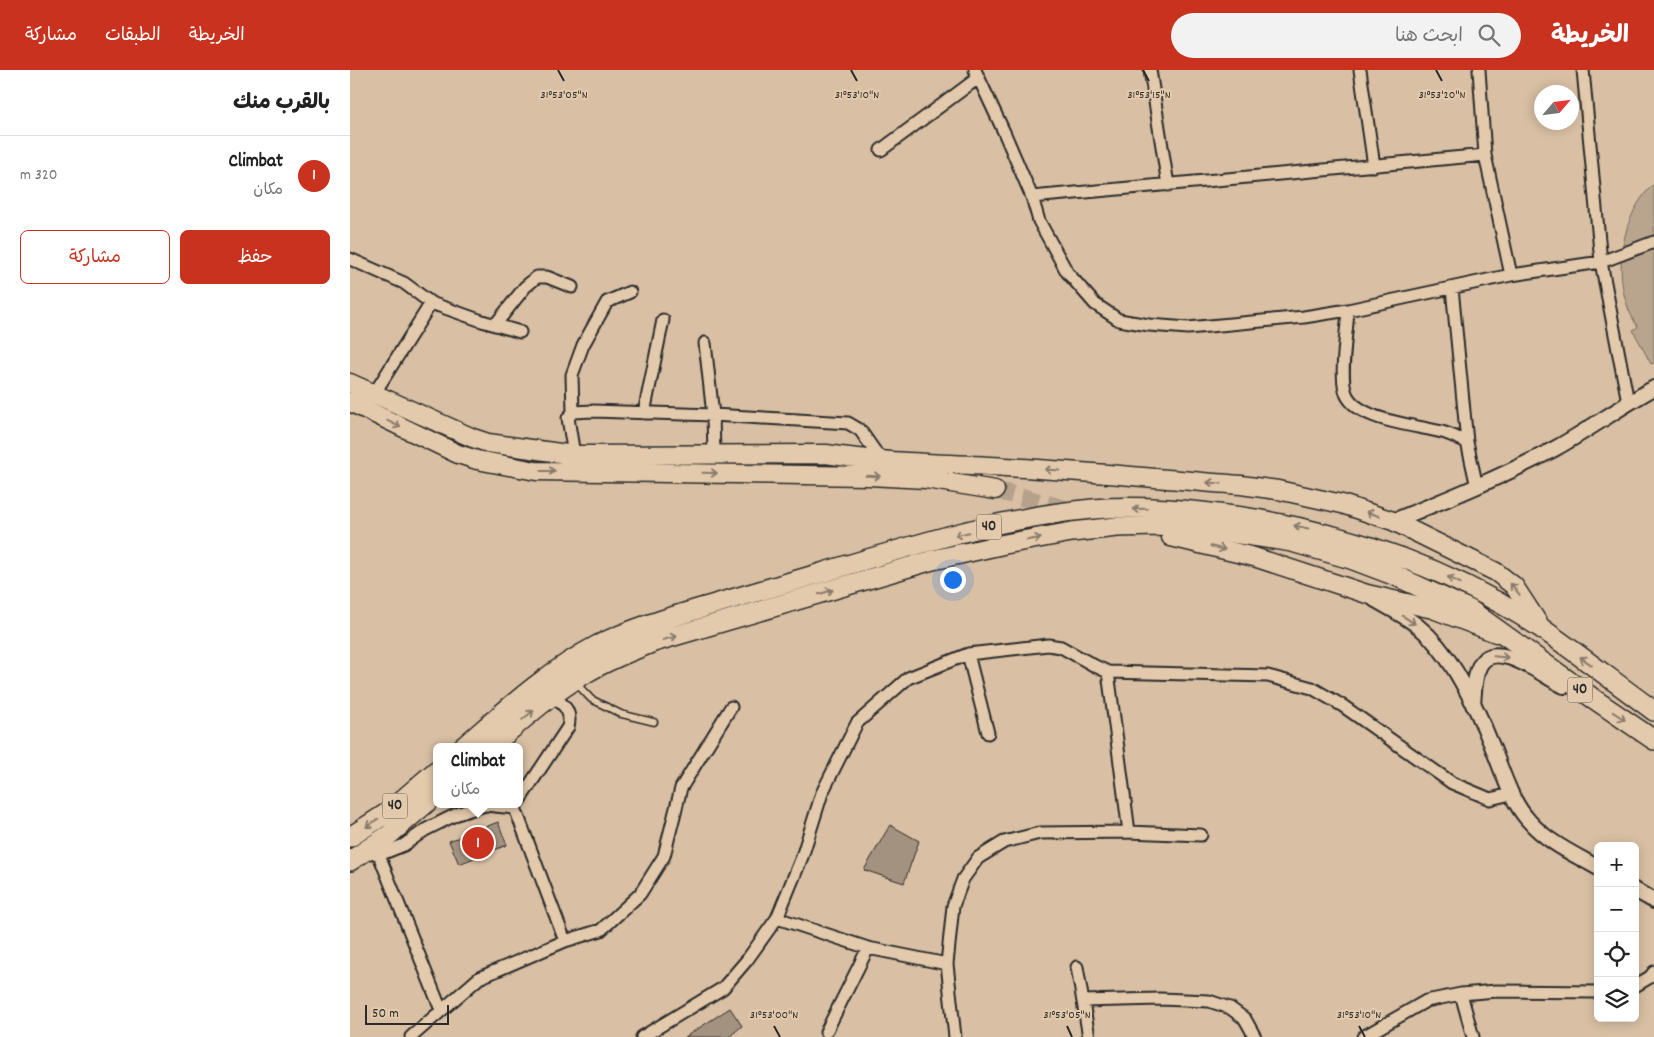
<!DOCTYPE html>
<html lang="ar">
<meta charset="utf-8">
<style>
body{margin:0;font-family:Dekko,"Playpen Sans Arabic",sans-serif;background:#f2f2f2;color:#222;direction:rtl}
.controls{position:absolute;right:15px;bottom:15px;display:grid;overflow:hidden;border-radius:8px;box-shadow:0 2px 12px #0003}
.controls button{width:45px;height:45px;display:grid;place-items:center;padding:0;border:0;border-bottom:1px solid #e0e0e0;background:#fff;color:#222;font:25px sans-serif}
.compass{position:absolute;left:1184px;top:15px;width:45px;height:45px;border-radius:50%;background:#fff;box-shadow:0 2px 12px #0003;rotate:62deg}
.scale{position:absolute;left:15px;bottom:12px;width:84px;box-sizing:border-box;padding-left:5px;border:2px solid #2b2b2b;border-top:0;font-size:14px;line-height:18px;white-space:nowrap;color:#2b2b2b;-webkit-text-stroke:4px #e4caac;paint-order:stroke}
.you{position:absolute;left:602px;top:509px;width:18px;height:18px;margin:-12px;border:4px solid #fff;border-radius:50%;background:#1a73e8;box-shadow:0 0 0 8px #1a73e833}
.badge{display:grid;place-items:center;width:32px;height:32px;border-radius:50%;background:#c8321e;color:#fff;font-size:16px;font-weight:700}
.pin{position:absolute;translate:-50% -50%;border:2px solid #fff;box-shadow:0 1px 5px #0006}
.popup{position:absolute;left:83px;top:673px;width:90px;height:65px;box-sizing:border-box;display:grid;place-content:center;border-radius:8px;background:#fff;filter:drop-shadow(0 1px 4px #0005);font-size:16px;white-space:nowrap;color:#767676}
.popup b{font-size:19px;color:#222}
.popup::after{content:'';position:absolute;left:50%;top:100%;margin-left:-10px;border:10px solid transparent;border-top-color:#fff}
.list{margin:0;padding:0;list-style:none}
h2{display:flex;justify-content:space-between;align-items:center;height:65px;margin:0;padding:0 20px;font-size:21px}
h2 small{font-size:16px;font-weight:400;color:#767676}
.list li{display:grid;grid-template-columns:32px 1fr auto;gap:15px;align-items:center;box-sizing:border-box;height:80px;padding:0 20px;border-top:1px solid #e0e0e0}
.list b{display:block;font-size:19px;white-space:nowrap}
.list p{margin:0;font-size:16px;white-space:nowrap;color:#767676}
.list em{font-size:16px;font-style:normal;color:#767676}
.actions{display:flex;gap:10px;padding:15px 20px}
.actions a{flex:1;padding:11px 0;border:1px solid #c8321e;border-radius:8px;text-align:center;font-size:18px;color:#c8321e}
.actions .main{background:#c8321e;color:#fff}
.icon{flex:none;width:28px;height:28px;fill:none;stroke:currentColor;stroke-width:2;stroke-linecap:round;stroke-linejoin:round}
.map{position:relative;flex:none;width:1304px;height:967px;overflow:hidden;direction:ltr}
header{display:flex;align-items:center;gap:30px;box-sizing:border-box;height:70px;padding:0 25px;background:#c8321e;color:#fff}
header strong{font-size:24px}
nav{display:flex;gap:28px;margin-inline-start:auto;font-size:18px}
.search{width:350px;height:45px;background:#f2f2f2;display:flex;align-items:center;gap:12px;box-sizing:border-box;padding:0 18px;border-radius:28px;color:#767676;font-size:19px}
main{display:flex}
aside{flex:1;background:#fff}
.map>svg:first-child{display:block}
.green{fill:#b9a58e;stroke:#72685c}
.building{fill:#a3927f;stroke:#2b2b2b}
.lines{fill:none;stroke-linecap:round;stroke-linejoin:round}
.primary-tunnel{stroke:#b6a28c;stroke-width:18;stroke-dasharray:18 9;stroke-linecap:butt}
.service-casing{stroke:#2b2b2b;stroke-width:9}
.minor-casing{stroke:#2b2b2b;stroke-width:15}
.tertiary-casing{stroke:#2b2b2b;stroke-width:18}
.primary-casing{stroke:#2b2b2b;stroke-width:21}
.trunk-casing{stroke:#2b2b2b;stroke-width:22}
.service{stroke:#e4caac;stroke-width:5.5}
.minor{stroke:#e4caac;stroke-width:11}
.tertiary{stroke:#e4caac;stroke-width:14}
.primary{stroke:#e4caac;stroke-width:18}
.trunk{stroke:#e4caac;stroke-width:19}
.oneway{stroke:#887a6c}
.ticks{fill:none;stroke:#2b2b2b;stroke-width:2}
.labels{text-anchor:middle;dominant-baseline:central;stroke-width:4;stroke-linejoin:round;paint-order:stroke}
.shield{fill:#e4caac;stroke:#625b52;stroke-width:1}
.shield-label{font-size:15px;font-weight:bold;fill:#2b2b2b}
.ticks-label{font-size:12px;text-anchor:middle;fill:#2b2b2b;stroke:#e4caac;stroke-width:4;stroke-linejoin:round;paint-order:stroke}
</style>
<header>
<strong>الخريطة</strong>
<div class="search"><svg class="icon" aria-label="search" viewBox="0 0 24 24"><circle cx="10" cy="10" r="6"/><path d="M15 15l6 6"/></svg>ابحث هنا</div>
<nav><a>الخريطة</a><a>الطبقات</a><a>مشاركة</a></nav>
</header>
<main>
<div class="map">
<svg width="1304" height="967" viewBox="0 0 1304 967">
<rect width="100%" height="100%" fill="#d9c0a4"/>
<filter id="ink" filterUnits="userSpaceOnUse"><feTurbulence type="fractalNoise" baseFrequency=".02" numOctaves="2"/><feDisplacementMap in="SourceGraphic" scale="10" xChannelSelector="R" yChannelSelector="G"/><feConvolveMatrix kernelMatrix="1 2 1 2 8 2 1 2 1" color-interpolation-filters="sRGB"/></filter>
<g filter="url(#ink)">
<path class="green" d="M1304,114V293L1301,294L1283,260L1288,257C1260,217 1268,146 1304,114Z"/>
<path class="building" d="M148,752L157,775L109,794L99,771Z
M540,755L569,771L554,813L514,800Z
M380,938L392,956L379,967H335Z"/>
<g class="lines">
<path class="primary-tunnel" d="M645,420L775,455"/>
<defs>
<path id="service" d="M225,612L241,629L271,644L304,652"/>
<path id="minor" d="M625,0L654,62L682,127L1135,85
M800,0L818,115
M1010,0L1024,96
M1129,0L1135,85L1161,205L1251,192L1304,172
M1233,0L1251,192L1278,332
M531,80L628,8
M682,127L689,151L717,202L745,234L769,250L799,255L838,258L954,247L998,240L1161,205
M0,189L54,213L81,233L24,324
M1102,218L1117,372
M81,233L132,251L170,262
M998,240C997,261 990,301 995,320C1002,351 1067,355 1092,362C1100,364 1109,369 1117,372L1127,417
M145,255L175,217L187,207H197L222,217
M355,273L363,345L364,383
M223,342L222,305L233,275L257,232L280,222
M294,343L313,250
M224,385L218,348L223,342L243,341L363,345L498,353L510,360L531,390
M618,584L638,663
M758,602L779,762
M169,731L218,657C222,640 214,636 203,625
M167,734L165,738L215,871
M17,780L29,785L91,940
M29,785L54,775L75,760L107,744L135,735L165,738
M427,848L518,878L597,894
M727,897L739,967
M1285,916L1300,907L1304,902
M1111,924L1123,967
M733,931L810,929L859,931L880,938L895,949L905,967
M476,962L518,878
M61,967L129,908L215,871L251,860L290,824L314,786L331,718L381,637
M292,967L373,918L397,890L427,848L452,787L472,723L507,653L558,608L618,584L698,575L711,577L745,596L758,602L918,606L962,618L993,636L1102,713L1140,729L1161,724
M605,967L597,894L603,836L613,809L628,788L654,772L690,763L779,762L851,765
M1013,967L1076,931L1111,924L1146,921L1248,922"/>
<path id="tertiary" d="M1043,451C1098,429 1154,406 1206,378C1240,359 1270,337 1304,318
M1024,529C1039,538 1056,546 1069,557C1101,583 1127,638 1142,676C1153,702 1160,730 1179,751C1197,772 1224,784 1248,798
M1123,635C1124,623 1124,608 1129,597C1143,565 1196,608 1214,616
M1285,820L1304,831"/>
<path id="primary" d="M0,313L123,368L138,373L224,385L476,384C536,393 595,393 655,397C734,401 812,409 891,415L928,420L992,434L1043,451L1146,502L1164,516L1192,559
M0,332L108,384L127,390L186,401L519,406L576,409L645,420
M821,467L904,487L1017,524L1083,539L1146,563"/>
<path id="trunk" d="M113,677C156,640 198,601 248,575C283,558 321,547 358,536C396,525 433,514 471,503C559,477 650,447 743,439C793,435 842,440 892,447C1000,463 1102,499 1194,560C1231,586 1267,614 1304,641
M141,677C172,650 202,623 236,603C257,590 281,581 304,572L583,490L655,474L722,462L767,457L807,456L870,461L942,472L1001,489L1046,506L1120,540L1244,629L1304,670
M0,767L37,743L87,700
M0,791L39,765L87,724"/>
</defs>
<use href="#service" class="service-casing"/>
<use href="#minor" class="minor-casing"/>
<use href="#tertiary" class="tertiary-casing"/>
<use href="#primary" class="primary-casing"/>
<use href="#trunk" class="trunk-casing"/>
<use href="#service" class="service"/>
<use href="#minor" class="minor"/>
<use href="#tertiary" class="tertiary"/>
<use href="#primary" class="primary"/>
<use href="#trunk" class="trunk"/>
</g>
<defs><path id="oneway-shaft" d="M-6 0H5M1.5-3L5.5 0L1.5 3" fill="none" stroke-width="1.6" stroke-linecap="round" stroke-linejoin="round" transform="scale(1.25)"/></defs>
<g class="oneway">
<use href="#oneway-shaft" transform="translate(44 354) rotate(26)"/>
<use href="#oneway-shaft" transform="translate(702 400) rotate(-176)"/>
<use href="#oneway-shaft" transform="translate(198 401)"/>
<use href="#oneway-shaft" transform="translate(360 403) rotate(1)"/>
<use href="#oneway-shaft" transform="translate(523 406) rotate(2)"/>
<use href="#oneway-shaft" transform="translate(864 413) rotate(-176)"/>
<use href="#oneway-shaft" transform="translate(790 439) rotate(179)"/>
<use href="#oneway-shaft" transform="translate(1023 444) rotate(-161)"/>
<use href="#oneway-shaft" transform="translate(951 457) rotate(-168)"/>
<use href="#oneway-shaft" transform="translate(612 464) rotate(166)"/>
<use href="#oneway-shaft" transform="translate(684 469) rotate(-10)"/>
<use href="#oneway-shaft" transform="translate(868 478) rotate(13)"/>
<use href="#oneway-shaft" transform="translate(1104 510) rotate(-153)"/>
<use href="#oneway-shaft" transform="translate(1165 519) rotate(-129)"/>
<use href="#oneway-shaft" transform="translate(476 522) rotate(-17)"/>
<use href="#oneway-shaft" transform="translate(1059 550) rotate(33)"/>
<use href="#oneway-shaft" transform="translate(320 568) rotate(-15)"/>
<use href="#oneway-shaft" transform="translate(1151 587) rotate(5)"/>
<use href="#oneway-shaft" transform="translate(1236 591) rotate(-144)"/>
<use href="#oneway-shaft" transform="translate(178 645) rotate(-40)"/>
<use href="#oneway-shaft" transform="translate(1269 646) rotate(34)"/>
<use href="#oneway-shaft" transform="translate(22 753) rotate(145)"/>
</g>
</g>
<path class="ticks" d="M208,0L214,11M501,0L507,11M793,0L799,11M1086,0L1092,11M424,956L430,967M717,956L722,967M1009,956L1015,967"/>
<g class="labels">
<g class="shield">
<rect x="626.5" y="444.5" width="25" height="25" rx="4"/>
<rect x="1217.5" y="607.5" width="25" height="25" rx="4"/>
<rect x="32.5" y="723.5" width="25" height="25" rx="4"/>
</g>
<g class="shield-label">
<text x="639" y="457">40</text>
<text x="1230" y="620">40</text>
<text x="45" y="736">40</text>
</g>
</g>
<g class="ticks-label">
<text x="214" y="28">31°53'05"N</text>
<text x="507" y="28">31°53'10"N</text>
<text x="799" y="28">31°53'15"N</text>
<text x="1092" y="28">31°53'20"N</text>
<text x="424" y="948">31°53'00"N</text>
<text x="717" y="948">31°53'05"N</text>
<text x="1009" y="948">31°53'10"N</text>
</g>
</svg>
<div class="controls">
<button>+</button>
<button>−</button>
<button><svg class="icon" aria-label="locate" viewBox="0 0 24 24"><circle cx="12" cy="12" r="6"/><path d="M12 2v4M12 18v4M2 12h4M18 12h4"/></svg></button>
<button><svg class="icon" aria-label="layers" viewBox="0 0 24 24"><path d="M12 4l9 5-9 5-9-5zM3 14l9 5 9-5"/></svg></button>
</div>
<svg class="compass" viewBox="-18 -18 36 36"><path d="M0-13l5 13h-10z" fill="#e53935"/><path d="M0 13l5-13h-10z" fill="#767676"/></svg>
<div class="scale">50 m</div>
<div class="you"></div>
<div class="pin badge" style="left:128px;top:773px">1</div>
<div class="popup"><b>Climbat</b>مكان</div>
</div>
<aside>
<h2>بالقرب منك<small></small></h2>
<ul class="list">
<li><span class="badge">1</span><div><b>Climbat</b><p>مكان</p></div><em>320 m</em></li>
</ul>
<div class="actions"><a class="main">حفظ</a><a>مشاركة</a></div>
</aside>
</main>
